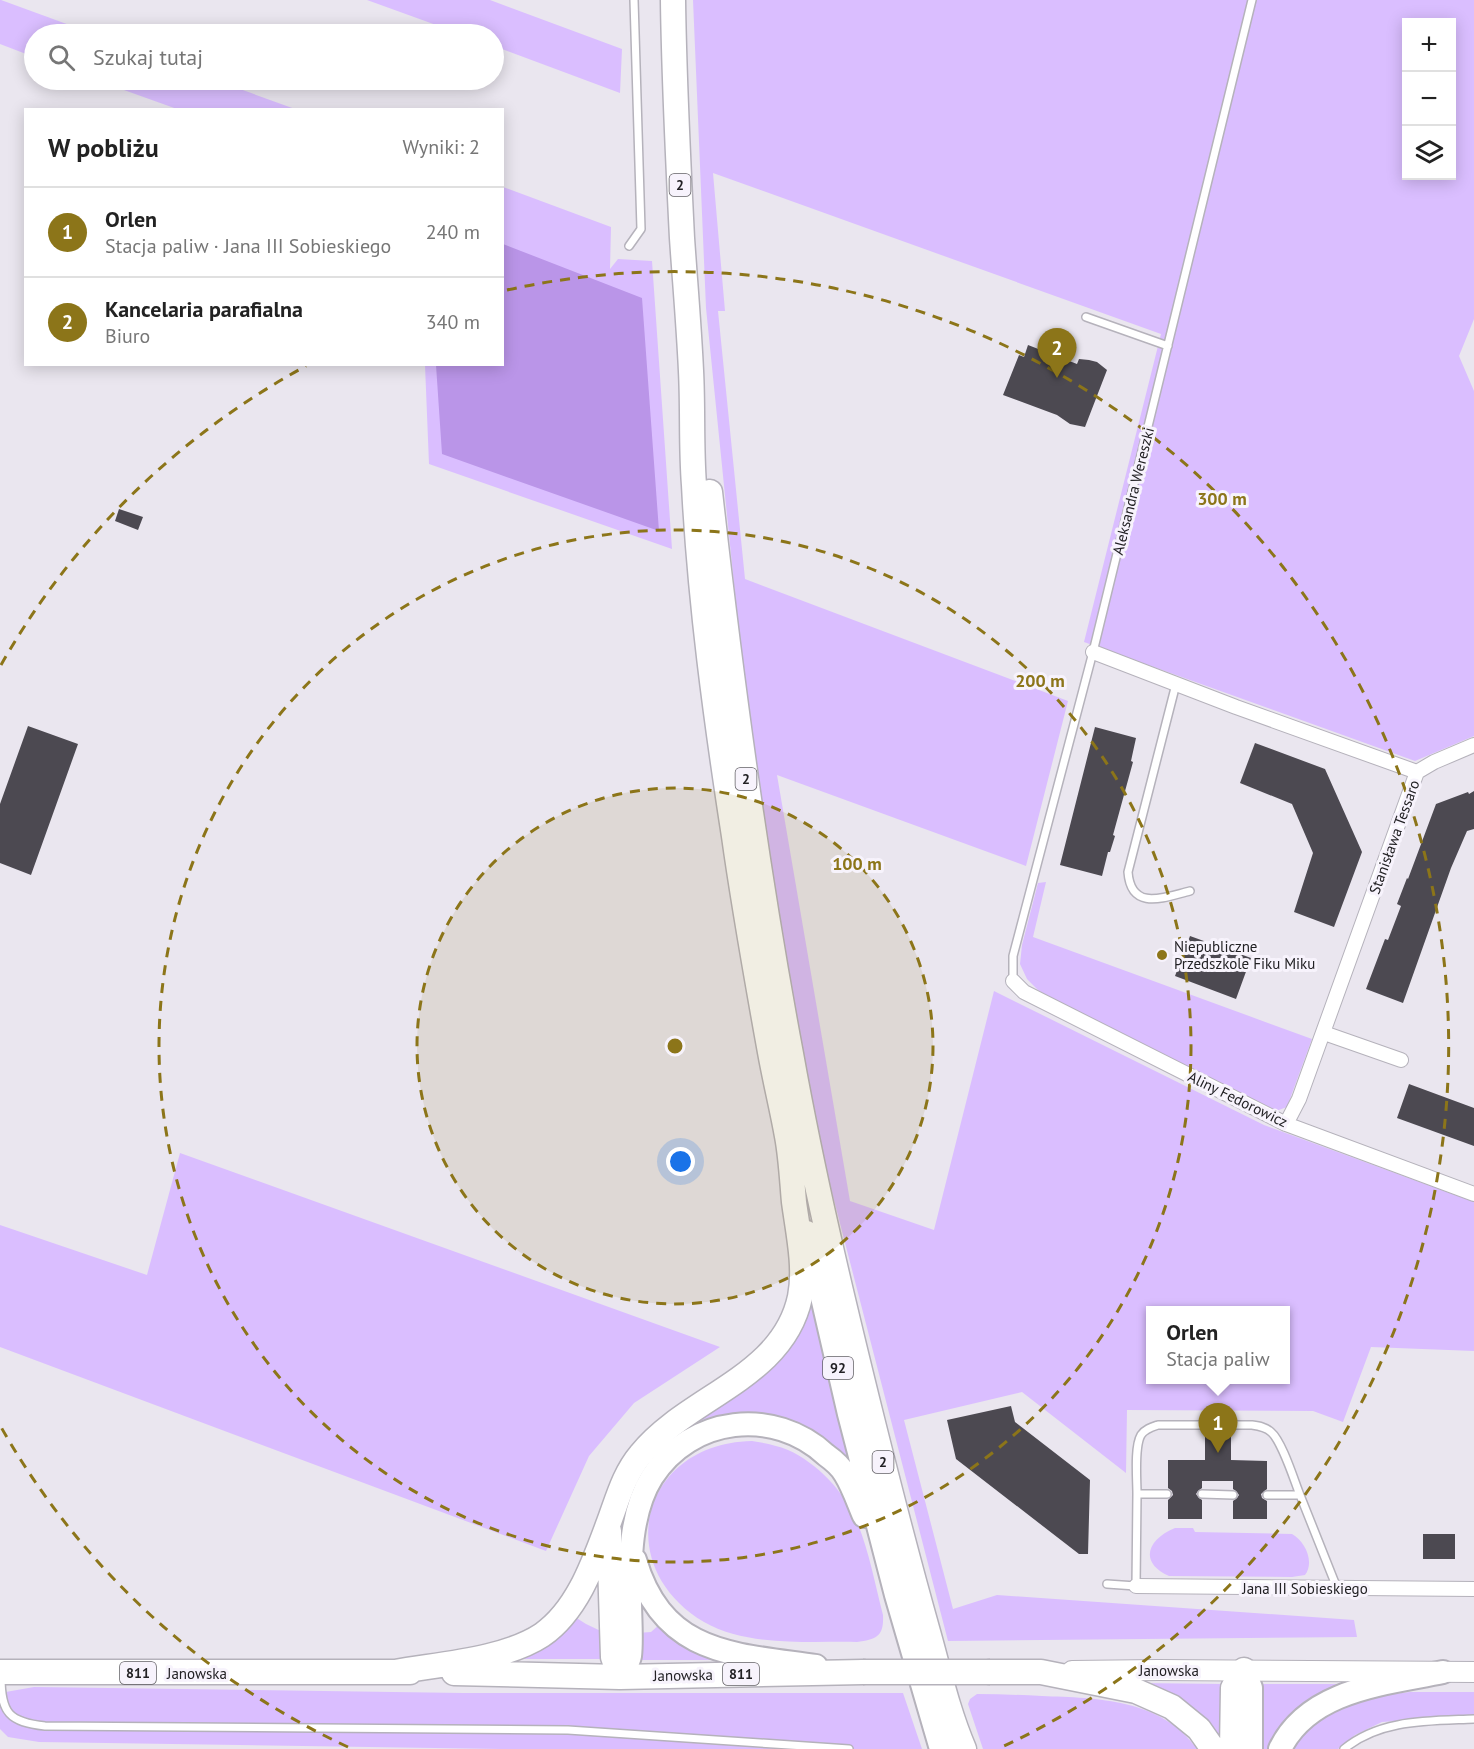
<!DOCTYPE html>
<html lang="pl">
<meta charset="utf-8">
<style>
body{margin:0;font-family:"PT Sans",sans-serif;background:#f6f6f6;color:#222}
.controls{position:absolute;right:18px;top:18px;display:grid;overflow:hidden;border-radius:0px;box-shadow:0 3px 15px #0003}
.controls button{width:54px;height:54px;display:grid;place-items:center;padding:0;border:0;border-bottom:2px solid #e0e0e0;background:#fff;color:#222;font:30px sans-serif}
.you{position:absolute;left:681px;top:1162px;width:21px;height:21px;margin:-15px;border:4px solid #fff;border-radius:50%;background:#1a73e8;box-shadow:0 0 0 9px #1a73e833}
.badge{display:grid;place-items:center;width:39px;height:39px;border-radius:50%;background:#8c7519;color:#fff;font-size:20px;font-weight:700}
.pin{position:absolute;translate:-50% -50px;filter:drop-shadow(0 2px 3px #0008)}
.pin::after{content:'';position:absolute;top:32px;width:21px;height:18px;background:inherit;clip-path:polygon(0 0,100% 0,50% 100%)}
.popup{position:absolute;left:1146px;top:1306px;width:144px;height:78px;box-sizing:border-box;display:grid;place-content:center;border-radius:0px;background:#fff;filter:drop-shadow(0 2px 4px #0005);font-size:20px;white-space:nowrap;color:#767676}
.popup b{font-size:22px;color:#222}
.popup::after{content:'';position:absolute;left:50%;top:100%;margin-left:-12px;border:12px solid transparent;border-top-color:#fff}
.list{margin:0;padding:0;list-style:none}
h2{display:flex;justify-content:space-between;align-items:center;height:78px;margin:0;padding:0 24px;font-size:26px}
h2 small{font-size:20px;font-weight:400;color:#767676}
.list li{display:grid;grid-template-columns:39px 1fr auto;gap:18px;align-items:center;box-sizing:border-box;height:90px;padding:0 24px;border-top:2px solid #e0e0e0}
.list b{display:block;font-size:22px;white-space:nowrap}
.list p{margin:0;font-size:20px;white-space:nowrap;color:#767676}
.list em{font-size:20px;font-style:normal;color:#767676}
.icon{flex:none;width:33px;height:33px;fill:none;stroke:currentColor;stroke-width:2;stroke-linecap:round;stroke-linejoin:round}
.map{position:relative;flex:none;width:1474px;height:1749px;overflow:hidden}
.search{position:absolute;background:#fff;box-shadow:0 3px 15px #0003;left:24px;top:24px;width:480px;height:66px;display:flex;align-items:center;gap:15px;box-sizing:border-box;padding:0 21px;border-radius:33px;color:#767676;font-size:22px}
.panel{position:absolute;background:#fff;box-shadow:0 3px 15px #0003;left:24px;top:108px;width:480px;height:258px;border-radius:0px}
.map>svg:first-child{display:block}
.green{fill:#dabeff;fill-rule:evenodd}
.water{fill:#ba95e8}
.building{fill:#4c4951}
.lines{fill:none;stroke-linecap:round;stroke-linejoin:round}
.service-casing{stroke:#b5b2bb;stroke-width:10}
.minor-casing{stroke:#b5b2bb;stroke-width:16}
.secondary-casing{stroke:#b5b2bb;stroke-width:22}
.primary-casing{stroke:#b5b2bb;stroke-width:26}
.trunk-casing{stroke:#b5b2bb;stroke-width:27}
.service{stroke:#fff;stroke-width:7}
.minor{stroke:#fff;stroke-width:14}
.secondary{stroke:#fff;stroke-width:20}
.primary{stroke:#fff;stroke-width:22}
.trunk{stroke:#fff;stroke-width:24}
.trunk-bridge-casing{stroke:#b5b2bb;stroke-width:27;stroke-linecap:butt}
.trunk-bridge{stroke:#fff;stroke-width:24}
.ring{fill:none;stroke:#8c7519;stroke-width:3;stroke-dasharray:10 8}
.poi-dot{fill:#8c7519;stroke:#f7f3fc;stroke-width:2}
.labels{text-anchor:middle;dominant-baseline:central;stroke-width:6;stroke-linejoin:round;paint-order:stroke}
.shield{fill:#f7f3fc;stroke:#626065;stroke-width:1.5}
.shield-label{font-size:14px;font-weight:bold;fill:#222124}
.street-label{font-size:15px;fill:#222124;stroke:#f7f3fc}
.poi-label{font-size:15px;fill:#222124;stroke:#f7f3fc;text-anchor:start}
.centre{fill:#8c7519;stroke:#f7f3fc;stroke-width:3}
.ring-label{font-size:18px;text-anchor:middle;font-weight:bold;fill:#8c7519;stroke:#f7f3fc;stroke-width:6;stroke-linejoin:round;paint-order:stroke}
</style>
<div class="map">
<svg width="1474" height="1749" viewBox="0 0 1474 1749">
<rect width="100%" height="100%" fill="#eae6ef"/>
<path class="green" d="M0,0H1L94,34H34V57L0,44Z
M367,0H490L622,49L620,93L494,46V34H461Z
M693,0H1474V319L1459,356L1474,391V736L1415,761L1084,642L1161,334L713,173L725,311H718L745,579L1068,701L1026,866L777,775L850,1201L934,1230L994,991L1264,1125L1474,1202V1351L1371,1347L1343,1422L1313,1411L1127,1410L1126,1473L1022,1392L904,1420L953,1609L997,1595L1354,1620L1357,1637L948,1641L820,1146L770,886L741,653L706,308ZM1406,22H1452V176H1406ZM1150,1310H1286V1380H1150Z
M96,80H215L295,109H177Z
M503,187L611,227L610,269L618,259L652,261L672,549L429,464L425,365L502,364Z
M1046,882L1033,937L1312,1039L1287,1107L1276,1111L1266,1107L1061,1005L1038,990L1027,979L1020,964L1022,945L1038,883Z
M180,1153L720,1347L634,1403L589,1456L546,1551L0,1347V1225L147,1275Z
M811,1289L855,1469L834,1446L803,1427L684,1433L623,1555L619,1525L628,1488L700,1414Z
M752,1441C764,1443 776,1445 788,1450C817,1463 844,1491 857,1522C869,1551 875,1584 883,1615C884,1636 877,1639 857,1642C809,1641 747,1647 704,1622C609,1565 642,1443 752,1441Z
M1175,1528H1193L1195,1532L1292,1534C1305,1541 1315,1562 1305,1575L1292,1577L1169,1576C1138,1562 1148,1539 1175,1528Z
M575,1617L586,1624L605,1633V1659H520Z
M660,1624L687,1646L715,1660H637V1633L651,1632Z
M1136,1683L1225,1684L1226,1749Z
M1258,1684H1345L1270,1749H1258Z
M34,1687L463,1693H903L922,1749H501L39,1742L8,1737L0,1729V1693Z
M1410,1692H1474V1715L1382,1722L1355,1735L1338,1749H1291C1296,1742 1302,1732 1308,1726C1333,1704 1378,1695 1410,1692Z
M977,1694C999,1694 1020,1695 1042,1696C1097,1698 1162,1699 1197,1749H983L968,1704L970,1699Z"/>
<path class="water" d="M503,244L642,298L659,531L442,454L436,365L502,364Z"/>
<path class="building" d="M1028,345L1077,364L1079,359L1089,360L1097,362L1107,370L1085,427L1070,424L1057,415L1003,395L1019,355L1024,357Z
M119,509L143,517L138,530L115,521Z
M28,726L78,744L31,875L0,863V804Z
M1095,727L1136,738L1131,761L1133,762L1113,835L1115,836L1110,852H1108L1102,876L1060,865Z
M1255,743L1325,769L1362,852L1334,927L1294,912L1313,853L1292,804L1240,783Z
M1474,791V829L1467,831L1451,868L1403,1003L1366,989L1385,939L1388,940L1401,906L1397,904L1407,878L1408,879L1436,804L1468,792L1469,794Z
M1190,936L1251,958L1236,999L1175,976Z
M1409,1084L1474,1108V1146L1397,1118Z
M1011,1406L1015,1422L1090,1480L1088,1554H1079L956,1459L947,1420Z
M1205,1437H1231V1460L1267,1461V1489L1261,1494L1262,1498L1267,1501V1519H1233V1501L1237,1498L1239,1495L1236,1491L1233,1489V1481H1202V1488L1198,1491L1196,1494L1199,1498L1202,1500V1519H1168V1500L1173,1495L1172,1491L1168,1488V1460H1205Z
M1423,1534H1455V1559H1423Z"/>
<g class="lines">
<defs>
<path id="service" d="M629,246L641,229L634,0
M1086,317L1168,346
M1176,684L1128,872C1131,912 1165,897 1190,891
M1013,981V956L1093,652L1252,0
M1137,1494C1137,1479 1134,1447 1141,1435C1145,1429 1152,1427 1158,1425H1252C1259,1426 1266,1427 1271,1432C1282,1441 1294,1480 1300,1495
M1202,1494L1233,1495
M1267,1495H1300L1337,1588
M1107,1584L1136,1586L1137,1494H1167
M1,1677C1,1713 9,1722 45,1726L568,1730L849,1749
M1344,1749C1380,1719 1429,1721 1474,1719"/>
<path id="minor" d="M1093,652L1236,707L1417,772L1299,1099L1286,1124
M1417,772L1434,762L1474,745
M1013,981L1024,992L1286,1124L1474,1194
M1324,1033L1401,1060
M1136,1586L1474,1589"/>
<path id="secondary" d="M1072,1671L1158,1670L1474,1672"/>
<path id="primary" d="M807,1232L849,1414L896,1595L941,1749
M635,1560C663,1655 733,1654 816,1666
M1244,1670L1251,1688V1749
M620,1677C623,1670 629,1663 630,1656C632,1641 630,1617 630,1601C630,1561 630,1512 652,1477C691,1416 774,1407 826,1455C833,1460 841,1467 845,1474C853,1487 858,1502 864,1516
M1280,1749C1309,1689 1386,1684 1443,1672"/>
<path id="trunk" d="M710,492C731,680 756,868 791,1054C813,1177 842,1298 872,1419C890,1491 908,1561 928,1632C939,1671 948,1712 964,1749
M609,1531L613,1657L620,1677
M0,1672H410
M395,1672C440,1664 504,1660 542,1635C578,1610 594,1562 609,1522C618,1498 624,1474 641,1454C688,1396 783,1378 800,1297C806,1267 798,1232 794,1202C792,1180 791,1157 787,1136C782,1108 775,1080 770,1052C757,980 744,908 734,836C716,720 700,602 694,485C691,447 693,409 691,371C689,327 685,282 682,238C678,159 674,79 673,0
M990,1672H1041L1136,1691L1172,1707L1199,1729L1213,1749
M454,1673L620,1677L863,1672
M1232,1749L1233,1688L1244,1670"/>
</defs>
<use href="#service" class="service-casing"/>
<use href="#minor" class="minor-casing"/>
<use href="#secondary" class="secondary-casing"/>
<use href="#primary" class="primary-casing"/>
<use href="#trunk" class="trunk-casing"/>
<use href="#service" class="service"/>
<use href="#minor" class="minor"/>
<use href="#secondary" class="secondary"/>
<use href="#primary" class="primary"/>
<use href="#trunk" class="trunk"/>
<defs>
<path id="trunk-bridge" d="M863,1672H990"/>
</defs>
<use href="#trunk-bridge" class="trunk-bridge-casing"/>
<use href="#trunk-bridge" class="trunk-bridge"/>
</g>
<circle cx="675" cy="1046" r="258" fill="#8c7519" fill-opacity=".12"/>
<g class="ring">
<circle cx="675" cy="1046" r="258"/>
<circle cx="675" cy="1046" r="516"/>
<path d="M348 1747A774 774 0 0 1 1 1427M1 665A774 774 0 0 1 306 366M507 290A774 774 0 0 1 1002 1747"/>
</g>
<circle class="poi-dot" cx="1162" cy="955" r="6"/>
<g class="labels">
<g class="shield">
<rect x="669.5" y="174" width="21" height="22" rx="4.5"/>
<rect x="735.5" y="768" width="21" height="22" rx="4.5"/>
<rect x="823" y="1357" width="30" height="22" rx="4.5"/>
<rect x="872.5" y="1451" width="21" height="22" rx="4.5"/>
<rect x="120" y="1662" width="36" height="22" rx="4.5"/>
<rect x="723" y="1663" width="36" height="22" rx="4.5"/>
</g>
<g class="shield-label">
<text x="680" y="185">2</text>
<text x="746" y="779">2</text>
<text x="838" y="1368">92</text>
<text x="883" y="1462">2</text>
<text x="138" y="1673">811</text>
<text x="741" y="1674">811</text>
</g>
<g class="street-label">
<text transform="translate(1133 491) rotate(-76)">Aleksandra Wereszki</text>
<text transform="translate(1394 837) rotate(-70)">Stanisława Tessaro</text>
<text transform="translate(1238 1099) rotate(26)">Aliny Fedorowicz</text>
<text x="1305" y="1588">Jana III Sobieskiego</text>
<text x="1169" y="1670">Janowska</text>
<text x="197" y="1673">Janowska</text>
<text transform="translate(683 1675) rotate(-1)">Janowska</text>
</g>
<g class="poi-label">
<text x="1174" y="946">Niepubliczne<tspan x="1174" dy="17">Przedszkole Fiku Miku</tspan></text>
</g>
</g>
<circle cx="675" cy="1046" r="9" class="centre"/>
<g class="ring-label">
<text x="1222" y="505">300 m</text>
<text x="1040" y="687">200 m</text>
<text x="857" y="870">100 m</text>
</g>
</svg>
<div class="controls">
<button>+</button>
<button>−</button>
<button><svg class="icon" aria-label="layers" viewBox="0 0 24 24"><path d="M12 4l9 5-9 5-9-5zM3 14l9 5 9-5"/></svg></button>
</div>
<div class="you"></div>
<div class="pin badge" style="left:1218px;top:1453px">1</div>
<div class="popup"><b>Orlen</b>Stacja paliw</div>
<div class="pin badge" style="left:1057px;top:378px">2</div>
<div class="search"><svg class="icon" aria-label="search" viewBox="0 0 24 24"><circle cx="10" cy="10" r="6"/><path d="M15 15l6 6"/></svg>Szukaj tutaj</div>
<section class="panel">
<h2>W pobliżu<small>Wyniki: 2</small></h2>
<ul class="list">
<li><span class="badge">1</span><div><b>Orlen</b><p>Stacja paliw · Jana III Sobieskiego</p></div><em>240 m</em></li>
<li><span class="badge">2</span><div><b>Kancelaria parafialna</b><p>Biuro</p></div><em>340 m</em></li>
</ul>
</section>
</div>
